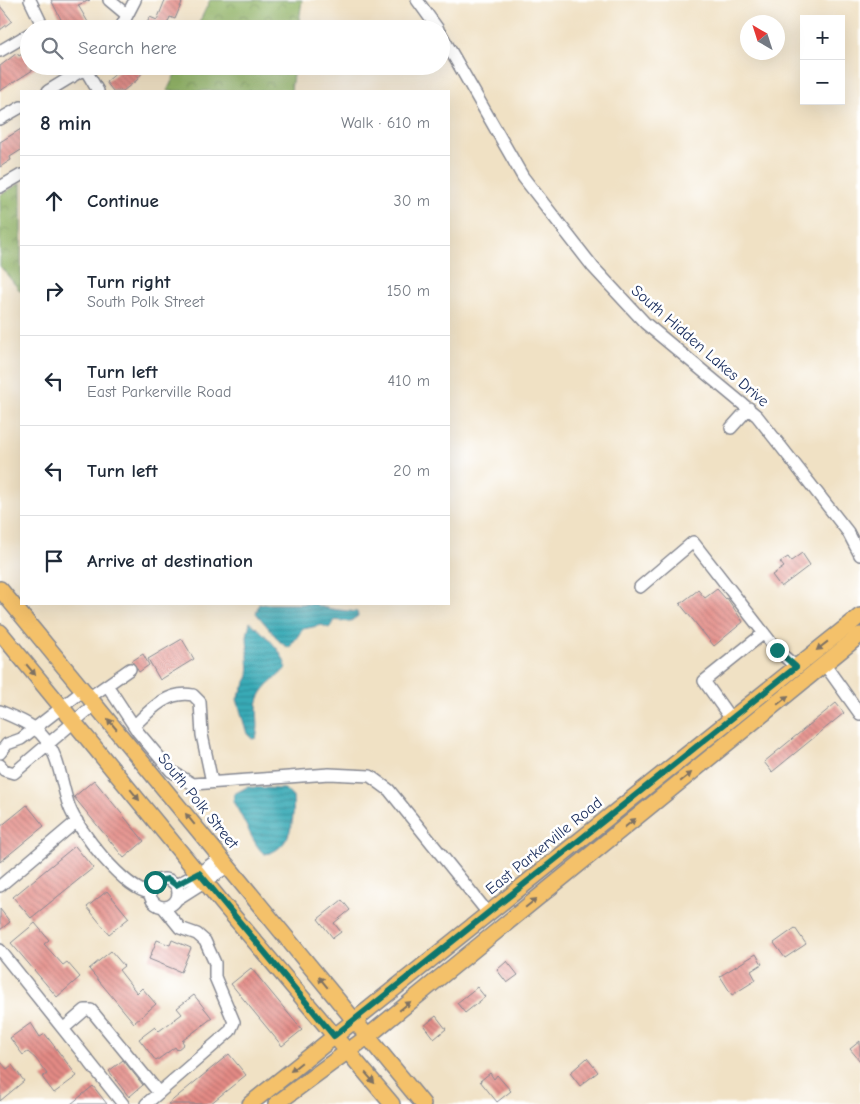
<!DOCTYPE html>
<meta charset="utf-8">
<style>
body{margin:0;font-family:"Comic Neue",sans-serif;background:#f2f2f3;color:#1f2937}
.controls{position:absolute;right:15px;top:15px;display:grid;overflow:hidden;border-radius:0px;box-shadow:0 5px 20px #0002}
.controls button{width:45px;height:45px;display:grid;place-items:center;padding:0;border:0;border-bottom:1px solid #e0e1e3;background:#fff;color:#1f2937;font:25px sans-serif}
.compass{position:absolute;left:740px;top:15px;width:45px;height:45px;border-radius:50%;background:#fff;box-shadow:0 5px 20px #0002;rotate:321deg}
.stop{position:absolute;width:15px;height:15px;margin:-11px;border:4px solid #0f766e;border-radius:50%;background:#fff}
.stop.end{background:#0f766e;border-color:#fff;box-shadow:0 1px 5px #0008}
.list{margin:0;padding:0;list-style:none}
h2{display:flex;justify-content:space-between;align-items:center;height:65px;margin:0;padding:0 20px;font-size:21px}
h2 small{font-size:16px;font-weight:400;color:#747a83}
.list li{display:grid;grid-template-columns:32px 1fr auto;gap:15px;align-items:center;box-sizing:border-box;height:90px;padding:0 20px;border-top:1px solid #e0e1e3}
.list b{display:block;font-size:19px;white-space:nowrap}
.list p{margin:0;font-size:16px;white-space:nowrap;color:#747a83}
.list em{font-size:16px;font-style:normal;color:#747a83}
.icon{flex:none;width:28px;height:28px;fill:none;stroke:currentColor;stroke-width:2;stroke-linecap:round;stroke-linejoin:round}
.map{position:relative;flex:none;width:860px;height:1104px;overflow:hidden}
.search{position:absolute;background:#fff;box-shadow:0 5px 20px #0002;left:20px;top:20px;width:430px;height:55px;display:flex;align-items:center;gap:12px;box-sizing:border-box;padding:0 18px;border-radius:28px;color:#747a83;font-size:19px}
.panel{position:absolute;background:#fff;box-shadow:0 5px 20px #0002;left:20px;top:90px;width:430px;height:515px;border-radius:0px}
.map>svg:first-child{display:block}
.forest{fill:url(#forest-crowns);stroke:#577263}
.water{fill:url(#water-rules);stroke:#2a6c8a}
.building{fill:url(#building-back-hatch)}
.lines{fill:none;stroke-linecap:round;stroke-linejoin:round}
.minor-casing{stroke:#868891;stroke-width:14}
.major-casing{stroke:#868891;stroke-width:18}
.minor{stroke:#fff;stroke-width:11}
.major{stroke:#f4c16a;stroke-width:15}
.oneway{fill:#7d7163}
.route{stroke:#0f766e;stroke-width:6}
.labels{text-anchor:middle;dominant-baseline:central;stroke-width:5;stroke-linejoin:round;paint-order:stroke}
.street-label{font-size:16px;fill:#1b2f5e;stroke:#fff}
</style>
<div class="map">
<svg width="860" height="1104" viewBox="0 0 860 1104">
<defs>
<pattern id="forest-crowns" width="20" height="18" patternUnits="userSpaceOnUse" patternTransform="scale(1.25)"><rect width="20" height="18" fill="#93b568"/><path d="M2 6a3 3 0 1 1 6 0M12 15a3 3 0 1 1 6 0" fill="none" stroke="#779459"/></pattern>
<pattern id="water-rules" width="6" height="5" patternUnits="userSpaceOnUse" patternTransform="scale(1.25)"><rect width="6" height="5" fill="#39aab6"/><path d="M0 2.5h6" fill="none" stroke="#2f8b97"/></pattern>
<pattern id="building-back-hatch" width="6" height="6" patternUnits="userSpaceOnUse" patternTransform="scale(1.25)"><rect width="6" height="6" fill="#e38a84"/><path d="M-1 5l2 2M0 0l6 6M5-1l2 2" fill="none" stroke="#b7716f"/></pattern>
</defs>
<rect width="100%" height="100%" fill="#fff"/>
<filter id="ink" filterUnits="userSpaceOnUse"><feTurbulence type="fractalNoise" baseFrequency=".02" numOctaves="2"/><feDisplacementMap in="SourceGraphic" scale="10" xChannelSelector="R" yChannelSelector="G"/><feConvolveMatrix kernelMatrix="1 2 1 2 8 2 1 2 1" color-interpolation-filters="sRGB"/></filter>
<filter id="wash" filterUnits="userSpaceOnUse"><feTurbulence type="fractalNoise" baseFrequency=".0096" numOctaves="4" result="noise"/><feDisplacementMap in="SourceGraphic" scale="20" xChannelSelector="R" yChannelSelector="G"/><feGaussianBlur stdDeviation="1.12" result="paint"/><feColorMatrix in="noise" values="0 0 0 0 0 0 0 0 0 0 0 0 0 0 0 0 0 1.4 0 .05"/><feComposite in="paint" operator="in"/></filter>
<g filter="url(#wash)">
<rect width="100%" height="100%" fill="#f0e1c4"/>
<path class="forest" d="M210,0H302L298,29H196Z
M179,66H294L291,91H167Z
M21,183V292L0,266V195Z"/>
<path class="water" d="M259,604H315C325,610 345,610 357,612L358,616L349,622L335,620L329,628L322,625L303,629L289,648L281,643L256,613Z
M250,622C263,633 284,651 286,668C277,679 265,684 259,698C254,709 261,724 256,738L252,739L247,734L237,699L249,676L247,636Z
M247,787L285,789L293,797C295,819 291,850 265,854C256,851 242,814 233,802L234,794Z"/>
<g id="blocks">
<path class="building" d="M51,0H90L78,5L92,29H66Z
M165,0H183L175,19L170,17L165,29H144L150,17L157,20Z
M0,6L12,21L0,30Z
M29,50V66H39L0,91V66L17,53L19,56Z
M125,66H147L137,80L123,91H113L106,82Z
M21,129V150L10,157L11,160L0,167V142Z
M802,553L810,565L781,587L772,575L784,567L780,562L788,557L791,561Z
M717,589L726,599L727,598L743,622L714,646L680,604L698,590L705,598Z
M182,639L194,659L160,680L148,659Z
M143,654L149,665L139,672L132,661Z
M836,703L844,713L772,772L764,762Z
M94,780L144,841L124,858L74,797Z
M27,805L44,826L0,862V827Z
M75,846L93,868L31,918L13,897Z
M107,891L129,918L109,934L87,907Z
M342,900L350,910L334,923L341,932L333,938L318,919Z
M0,909L10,922L0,930Z
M35,923L49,940L44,944L63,965L67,962L80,977L57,997L11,943Z
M795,928L806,944L785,958L774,943Z
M157,940L170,945L172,940L191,948L181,972L149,959Z
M111,951L124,966L119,970L137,993L142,988L156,1004L134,1023L89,969Z
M756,954L762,964L751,971L756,980L732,995L720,976Z
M507,961L518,975L507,983L497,970Z
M251,968L302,1030L282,1046L231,984Z
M477,987L485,997L465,1013L457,1003Z
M194,995L212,1018L182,1041L184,1044L177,1050L175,1047L156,1061L139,1039L155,1027L159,1031L182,1014L177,1008Z
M436,1016L446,1029L434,1039L424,1026Z
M31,1023L40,1037L45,1034L77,1076L54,1093L42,1077L47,1074L36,1059L28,1052L23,1055L10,1038Z
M860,1041V1061L850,1049Z
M229,1054L246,1075L210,1104H168Z
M587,1058L598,1072L580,1086L570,1073Z
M123,1060L143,1085L129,1097L109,1071Z
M0,1061L7,1069L12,1065L24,1081L0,1101Z
M490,1073L494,1079L497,1075L511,1091L497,1102L480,1081Z
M93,1086L107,1104H71Z"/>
</g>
</g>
<g filter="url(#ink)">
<use href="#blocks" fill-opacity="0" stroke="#868891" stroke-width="1"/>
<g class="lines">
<defs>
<path id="minor" d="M30,0L44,29
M109,0L127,15
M417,0L438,29
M120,29L135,0
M441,34L523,177L593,267L645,323L757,416L848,532L860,555
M0,51L29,34
M65,66L72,77
M85,69L98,91
M48,91L89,66
M0,119L21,107
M0,187L21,175
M731,428L749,408
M640,587L693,542L777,650L796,667
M825,665L860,714
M107,685L138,732L171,771L193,784L329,774L370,776L389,790L488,913
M90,697L130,669
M0,711C13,717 30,723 40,733C60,754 60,780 69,806C78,831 124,889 150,893
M731,719L704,681L764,633
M134,726C150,710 168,690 193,695L200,702L202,735L212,782
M0,753L7,744L21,739L84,690
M0,765L4,770L14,773L95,704
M150 893a14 14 0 1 1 28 0a14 14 0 1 1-28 0Z
M176,885L199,873L221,857
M0,886L77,821
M177,899L229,866
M0,950L123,1104
M63,1029L85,1010H91L159,1093
M146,1104L230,1031L234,1022L215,977V963L205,941L197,934L180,928L163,907"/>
<path id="major" d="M0,589L423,1104
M0,632L224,905L392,1104
M250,1104L860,616
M276,1104L367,1037L860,635"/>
</defs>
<use href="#minor" class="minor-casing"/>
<use href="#major" class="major-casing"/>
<use href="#minor" class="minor"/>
<use href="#major" class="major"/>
</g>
<defs><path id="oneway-solid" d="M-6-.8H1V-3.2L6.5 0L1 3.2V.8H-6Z" transform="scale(1.25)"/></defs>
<g class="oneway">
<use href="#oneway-solid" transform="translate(822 646) rotate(142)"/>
<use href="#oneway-solid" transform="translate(31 670) rotate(50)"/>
<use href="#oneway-solid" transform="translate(783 700) rotate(-39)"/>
<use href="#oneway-solid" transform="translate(112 724) rotate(-130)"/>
<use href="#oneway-solid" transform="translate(686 777) rotate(-39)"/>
<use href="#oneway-solid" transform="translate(135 795) rotate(51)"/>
<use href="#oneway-solid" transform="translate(190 819) rotate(-129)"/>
<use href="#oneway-solid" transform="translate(630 823) rotate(-39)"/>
<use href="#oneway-solid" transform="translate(531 903) rotate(-39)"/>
<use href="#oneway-solid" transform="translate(323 982) rotate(-129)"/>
<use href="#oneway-solid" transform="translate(405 1006) rotate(-39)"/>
<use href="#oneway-solid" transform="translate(296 1067) rotate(141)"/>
<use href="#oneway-solid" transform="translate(370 1078) rotate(49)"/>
</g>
</g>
<g class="lines" filter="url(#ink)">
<path class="route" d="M155,882L168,879L176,885L199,873L334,1036L796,667L777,650"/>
</g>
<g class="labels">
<g class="street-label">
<text transform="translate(700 346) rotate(41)">South Hidden Lakes Drive</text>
<text transform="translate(198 801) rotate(51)">South Polk Street</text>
<text transform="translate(544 846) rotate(-39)">East Parkerville Road</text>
</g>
</g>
</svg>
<div class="controls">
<button>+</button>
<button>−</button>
</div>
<svg class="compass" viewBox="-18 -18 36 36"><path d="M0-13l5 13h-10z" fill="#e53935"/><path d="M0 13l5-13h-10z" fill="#747a83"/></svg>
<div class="stop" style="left:155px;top:882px"></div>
<div class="stop end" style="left:777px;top:650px"></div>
<div class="search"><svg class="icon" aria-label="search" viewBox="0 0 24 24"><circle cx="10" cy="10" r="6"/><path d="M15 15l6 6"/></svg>Search here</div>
<section class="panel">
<h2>8 min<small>Walk · 610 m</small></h2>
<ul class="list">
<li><svg class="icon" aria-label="ahead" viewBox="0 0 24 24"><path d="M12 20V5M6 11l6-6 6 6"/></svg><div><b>Continue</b></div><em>30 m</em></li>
<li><svg class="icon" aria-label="right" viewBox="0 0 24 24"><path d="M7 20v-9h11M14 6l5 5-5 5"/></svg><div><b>Turn right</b><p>South Polk Street</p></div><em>150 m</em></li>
<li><svg class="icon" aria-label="left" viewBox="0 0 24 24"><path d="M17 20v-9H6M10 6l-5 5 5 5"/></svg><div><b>Turn left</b><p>East Parkerville Road</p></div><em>410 m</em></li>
<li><svg class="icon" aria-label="left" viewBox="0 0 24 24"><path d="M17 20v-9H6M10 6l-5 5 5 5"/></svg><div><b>Turn left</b></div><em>20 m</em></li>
<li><svg class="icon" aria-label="arrive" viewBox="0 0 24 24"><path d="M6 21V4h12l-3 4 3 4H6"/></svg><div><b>Arrive at destination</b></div></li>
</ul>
</section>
</div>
